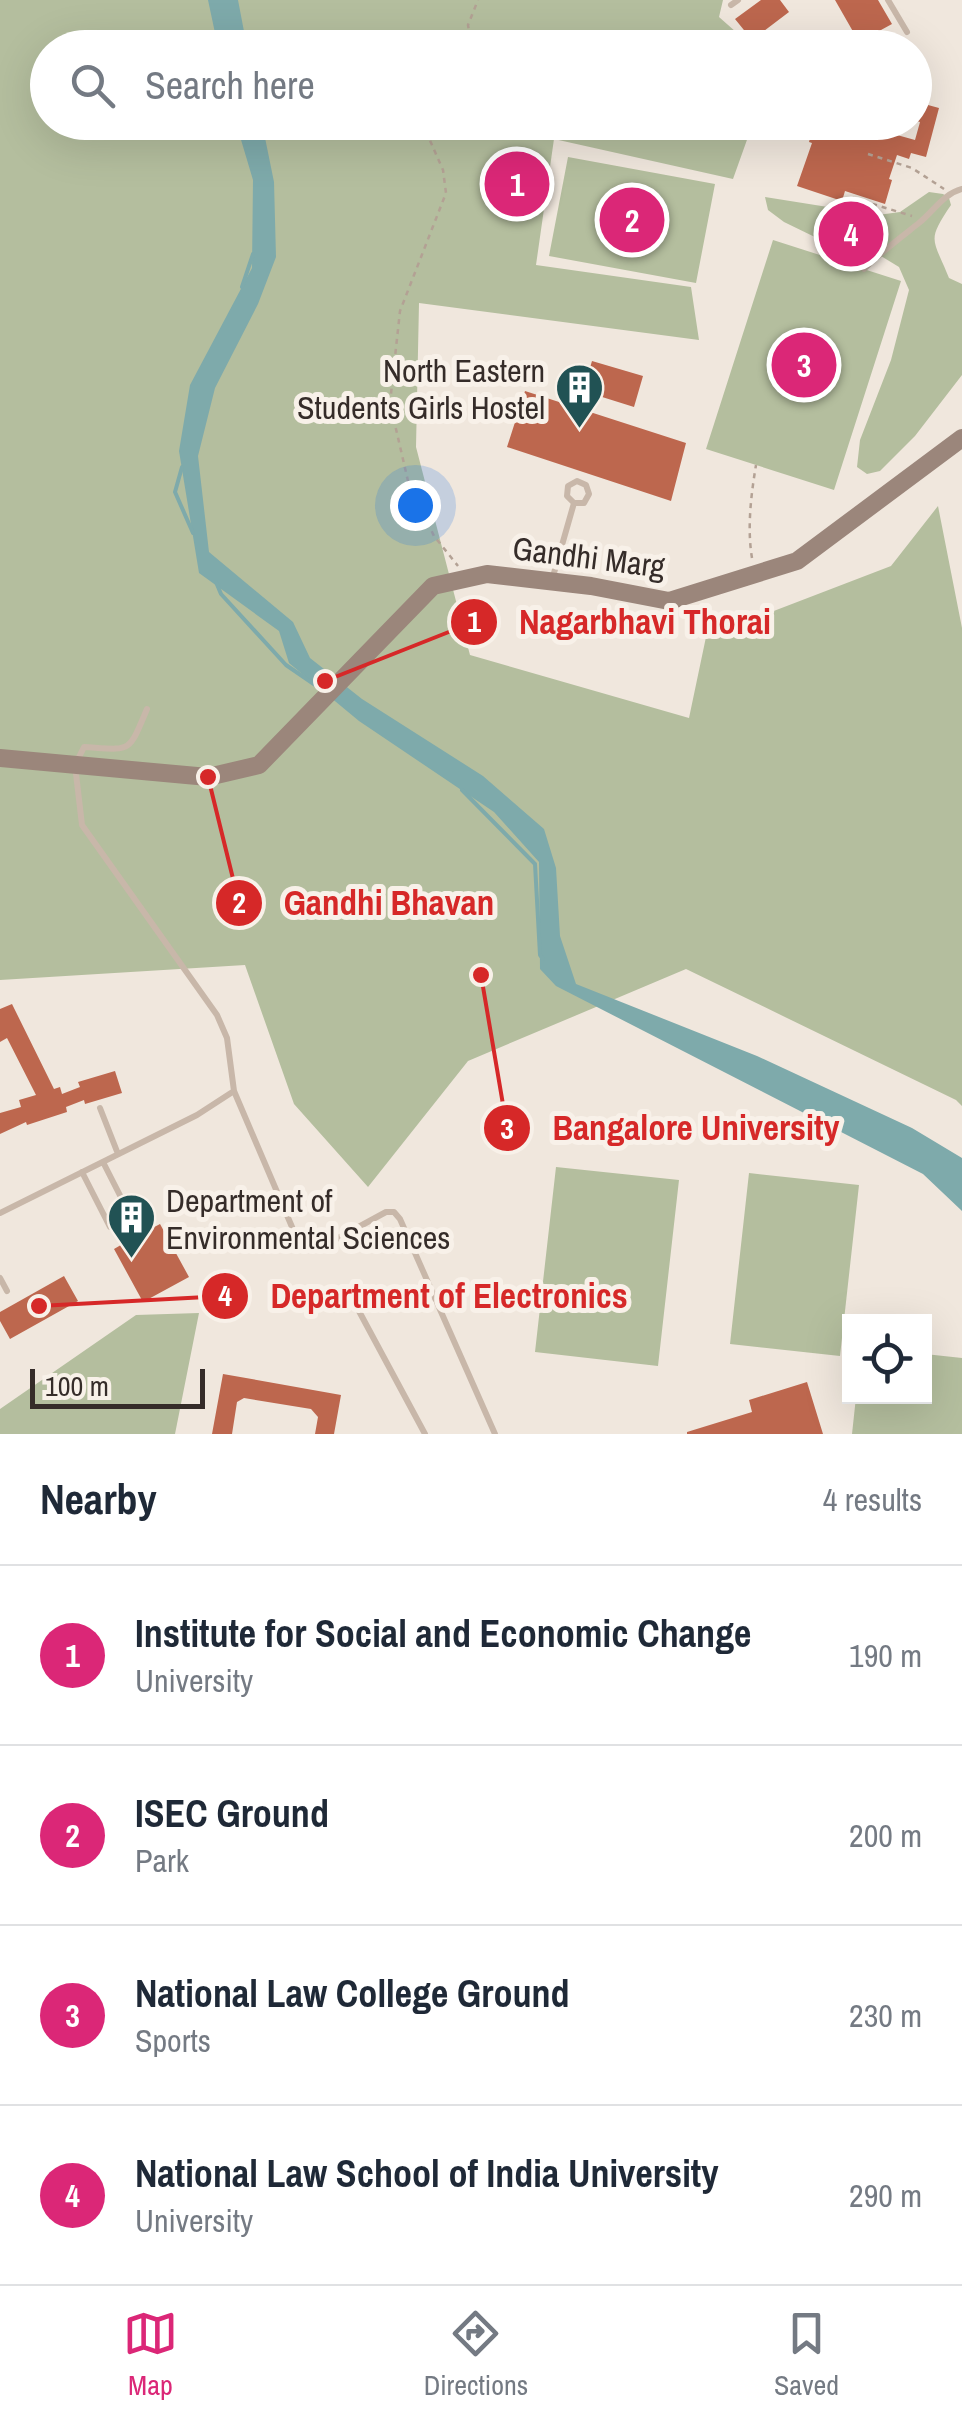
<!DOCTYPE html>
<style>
body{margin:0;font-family:"Archivo Narrow",sans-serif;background:#f6f6f7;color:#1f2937}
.controls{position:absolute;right:30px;bottom:30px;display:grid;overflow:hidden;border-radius:0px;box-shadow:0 10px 40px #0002}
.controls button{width:90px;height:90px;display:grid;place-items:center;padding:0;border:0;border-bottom:2px solid #e0e1e3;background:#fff;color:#1f2937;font:50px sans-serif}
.scale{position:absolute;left:30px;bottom:25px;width:175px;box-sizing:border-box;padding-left:10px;border:5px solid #352c29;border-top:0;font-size:28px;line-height:35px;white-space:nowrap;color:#352c29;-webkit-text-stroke:8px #f8f1e9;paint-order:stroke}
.you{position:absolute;left:415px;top:505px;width:35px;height:35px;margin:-25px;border:8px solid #fff;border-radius:50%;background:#1a73e8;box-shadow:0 0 0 15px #1a73e833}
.badge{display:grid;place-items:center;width:65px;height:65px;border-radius:50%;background:#db2777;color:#fff;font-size:32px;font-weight:700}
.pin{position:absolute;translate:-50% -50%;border:5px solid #fff;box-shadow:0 2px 10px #0006}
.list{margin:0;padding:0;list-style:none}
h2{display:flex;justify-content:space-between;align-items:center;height:130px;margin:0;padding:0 40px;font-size:42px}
h2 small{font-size:32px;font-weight:400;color:#747a83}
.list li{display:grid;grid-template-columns:65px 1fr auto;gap:30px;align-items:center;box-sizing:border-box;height:180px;padding:0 40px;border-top:2px solid #e0e1e3}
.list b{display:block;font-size:38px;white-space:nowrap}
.list p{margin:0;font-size:32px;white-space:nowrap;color:#747a83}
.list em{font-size:32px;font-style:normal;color:#747a83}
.icon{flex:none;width:55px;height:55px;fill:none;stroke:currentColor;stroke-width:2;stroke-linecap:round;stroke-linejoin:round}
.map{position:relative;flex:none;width:962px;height:1434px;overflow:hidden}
.search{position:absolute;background:#fff;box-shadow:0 10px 40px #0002;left:30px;right:30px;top:30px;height:110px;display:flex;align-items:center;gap:25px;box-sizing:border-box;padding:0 35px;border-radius:55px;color:#747a83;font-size:38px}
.sheet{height:850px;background:#fff}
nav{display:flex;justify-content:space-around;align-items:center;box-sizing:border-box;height:140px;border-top:2px solid #e0e1e3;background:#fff;font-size:28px;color:#747a83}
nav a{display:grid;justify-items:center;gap:5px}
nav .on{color:#db2777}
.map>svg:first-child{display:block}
.green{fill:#b4be9e}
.water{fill:#7eaaab}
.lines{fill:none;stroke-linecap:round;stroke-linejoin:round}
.stream{stroke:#7eaaab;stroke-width:4}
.building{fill:#bd674e}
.path{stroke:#b3a194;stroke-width:2.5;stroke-dasharray:5 5;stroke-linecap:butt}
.lane{stroke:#c8b7a9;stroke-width:6}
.secondary{stroke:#9b867b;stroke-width:18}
.labels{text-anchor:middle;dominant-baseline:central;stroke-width:10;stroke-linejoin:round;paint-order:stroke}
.poi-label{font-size:32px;fill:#352c29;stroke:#f8f1e9;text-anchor:end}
.street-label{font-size:32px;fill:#352c29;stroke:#f8f1e9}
.leader{fill:none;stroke:#d62828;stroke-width:4}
.callout-dot{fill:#d62828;stroke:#f8f1e9;stroke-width:4}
.mark-label{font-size:30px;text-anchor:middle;font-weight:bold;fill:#fff}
.callout-label{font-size:35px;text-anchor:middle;font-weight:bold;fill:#d62828;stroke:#f8f1e9;stroke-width:10;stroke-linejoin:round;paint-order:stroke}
</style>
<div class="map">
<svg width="962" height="1434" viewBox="0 0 962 1434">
<rect width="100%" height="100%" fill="#f0e7dd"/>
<path class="green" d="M0,0H723L719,17L753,47L48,48V122L753,123L733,179L554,139L536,265L691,287L699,340L419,303L416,447L470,655L689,718L706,637L891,566L938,506L962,628V1106L956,1100L686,969L468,1061L368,1187L294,1104L245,965L0,980Z
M568,157L715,184L696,283L549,256Z
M929,192L943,194L949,198L951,205C926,242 933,238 949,278L962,284V375L915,436L880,471L867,474L857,467L860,440L891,360L909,290L899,267L876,253L821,240L784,222L768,210L765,197L878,215L900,212Z
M773,240L901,281L834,490L706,449Z
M556,1167L679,1180L658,1366L535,1352Z
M749,1173L859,1185L840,1356L730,1344Z
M199,1313L175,1434H0V1409L136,1315Z
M925,1354L962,1358V1434H852L856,1397L924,1396Z"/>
<path class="water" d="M208,0H238L247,47H218Z
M236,123H262L274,182L276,257L258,304L215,388L198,456L209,552L293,622L310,658L362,699L483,776L544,829L556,868L560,936L576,984L757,1056L912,1128L962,1158V1211L923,1174L556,986L540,969L539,862L494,812L359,721L289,663L279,631L199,573L179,451L190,385L252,268L253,180Z"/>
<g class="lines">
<path class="stream" d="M242,287L253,254
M182,467L175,492L193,533
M216,582L221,594L286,665L324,691
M462,790L535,864L540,955L543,959"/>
</g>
<path class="building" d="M761,0H780L789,12L752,40L735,19Z
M835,0H878L892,24L859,42Z
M917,102L939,108L926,157L911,153L909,159L897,155L889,179L892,180L885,204L845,191L842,201L797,186L812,143L809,142L814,123L866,122L887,128L888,122H900L897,135L915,140L920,122L914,120V107Z
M592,361L643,376L634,407L583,391Z
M525,391L686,443L671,501L507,447Z
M12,1004L54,1089L60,1087L62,1094L80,1087L78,1082L115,1071L122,1093L85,1104L84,1100L66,1107L67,1112L27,1125L26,1122L0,1134V1113L21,1107L19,1100L36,1095L7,1038L0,1042V1009Z
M160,1224L189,1277L143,1302L114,1249L126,1242L122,1236L140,1227L143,1233Z
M64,1276L78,1301L10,1339L0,1321V1312Z
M223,1374L341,1395L334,1434H315L318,1417L311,1409L244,1398L237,1402L232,1434H212Z
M807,1382L823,1434H687V1432L752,1412L749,1400Z"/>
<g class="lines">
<path class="path" d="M472,48L468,25L478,0
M433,122L428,136L443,170L446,193L400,311L390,403L408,481L434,536L458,566
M868,154L912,168L944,189
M853,198L912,216
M752,558C747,528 751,495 756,465"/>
<path class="lane" d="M888,0L907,32
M731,5L738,0
M864,269C881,252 900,238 919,223C934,211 943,194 962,189
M552,580L574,503L567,496L568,486L577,481L586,485L589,494L584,503H574
M234,1091L298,1241L303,1249H318L386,1212H394L400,1219L495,1434
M100,1108L118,1154
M82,1172L110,1227L116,1229L128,1223L131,1217L103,1162
M0,1213L197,1115L234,1091L227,1038L217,1015L82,825L75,765L84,747C132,750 128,754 147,709
M0,1278L7,1291
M353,1300L425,1434"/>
<path class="secondary" d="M0,758L208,777L259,765L433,586L487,574L591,586L669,601L797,561L962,438"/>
</g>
<defs>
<symbol id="building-pin" viewBox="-11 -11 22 30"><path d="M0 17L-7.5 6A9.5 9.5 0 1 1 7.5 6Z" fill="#215254" stroke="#f8f1e9"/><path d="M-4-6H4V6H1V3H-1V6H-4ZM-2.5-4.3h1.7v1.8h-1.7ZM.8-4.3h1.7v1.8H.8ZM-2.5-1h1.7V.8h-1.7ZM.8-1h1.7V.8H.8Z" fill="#fff"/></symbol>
</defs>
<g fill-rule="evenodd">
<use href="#building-pin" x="552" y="360" width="55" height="75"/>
<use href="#building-pin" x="104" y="1190" width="55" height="75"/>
</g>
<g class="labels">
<g class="poi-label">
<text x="545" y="370">North Eastern<tspan x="545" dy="37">Students Girls Hostel</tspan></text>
<text x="166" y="1200" text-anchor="start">Department of<tspan x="166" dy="37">Environmental Sciences</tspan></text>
</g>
<g class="street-label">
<text transform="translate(589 557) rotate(7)">Gandhi Marg</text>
</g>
</g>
<path class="leader" d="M325 681L474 622M208 777L239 903M481 975L507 1128M39 1306L225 1296"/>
<g class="callout-dot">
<circle cx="325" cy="681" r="10"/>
<circle cx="208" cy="777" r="10"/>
<circle cx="481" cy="975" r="10"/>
<circle cx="39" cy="1306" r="10"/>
<circle cx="474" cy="622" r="25"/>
<circle cx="239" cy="903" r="25"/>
<circle cx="507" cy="1128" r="25"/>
<circle cx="225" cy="1296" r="25"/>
</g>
<g class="mark-label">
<text x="474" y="632">1</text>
<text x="239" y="913">2</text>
<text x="507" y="1139">3</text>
<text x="225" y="1306">4</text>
</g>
<g class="callout-label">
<text x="645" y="634">Nagarbhavi Thorai</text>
<text x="389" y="915">Gandhi Bhavan</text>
<text x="696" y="1140">Bangalore University</text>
<text x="449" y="1308">Department of Electronics</text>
</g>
</svg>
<div class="controls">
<button><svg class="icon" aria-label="locate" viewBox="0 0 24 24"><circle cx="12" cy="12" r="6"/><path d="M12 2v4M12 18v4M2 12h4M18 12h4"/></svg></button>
</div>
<div class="scale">100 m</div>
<div class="you"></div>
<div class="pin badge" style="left:517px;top:184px">1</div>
<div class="pin badge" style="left:632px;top:220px">2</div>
<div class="pin badge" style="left:804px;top:365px">3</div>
<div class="pin badge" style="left:851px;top:234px">4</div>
<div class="search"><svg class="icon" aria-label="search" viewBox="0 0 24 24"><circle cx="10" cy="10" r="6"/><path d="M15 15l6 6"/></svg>Search here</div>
</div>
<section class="sheet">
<h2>Nearby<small>4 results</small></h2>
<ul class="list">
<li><span class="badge">1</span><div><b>Institute for Social and Economic Change</b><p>University</p></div><em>190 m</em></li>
<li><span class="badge">2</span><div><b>ISEC Ground</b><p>Park</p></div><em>200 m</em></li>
<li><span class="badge">3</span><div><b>National Law College Ground</b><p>Sports</p></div><em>230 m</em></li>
<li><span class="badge">4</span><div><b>National Law School of India University</b><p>University</p></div><em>290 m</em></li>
</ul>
</section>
<nav>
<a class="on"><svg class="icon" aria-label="map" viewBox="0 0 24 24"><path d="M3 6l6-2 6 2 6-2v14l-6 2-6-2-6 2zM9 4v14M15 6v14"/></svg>Map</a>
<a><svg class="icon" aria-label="directions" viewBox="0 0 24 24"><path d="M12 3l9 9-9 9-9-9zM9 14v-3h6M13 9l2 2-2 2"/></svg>Directions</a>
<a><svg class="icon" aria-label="saved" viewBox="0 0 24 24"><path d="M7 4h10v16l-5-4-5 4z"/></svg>Saved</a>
</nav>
